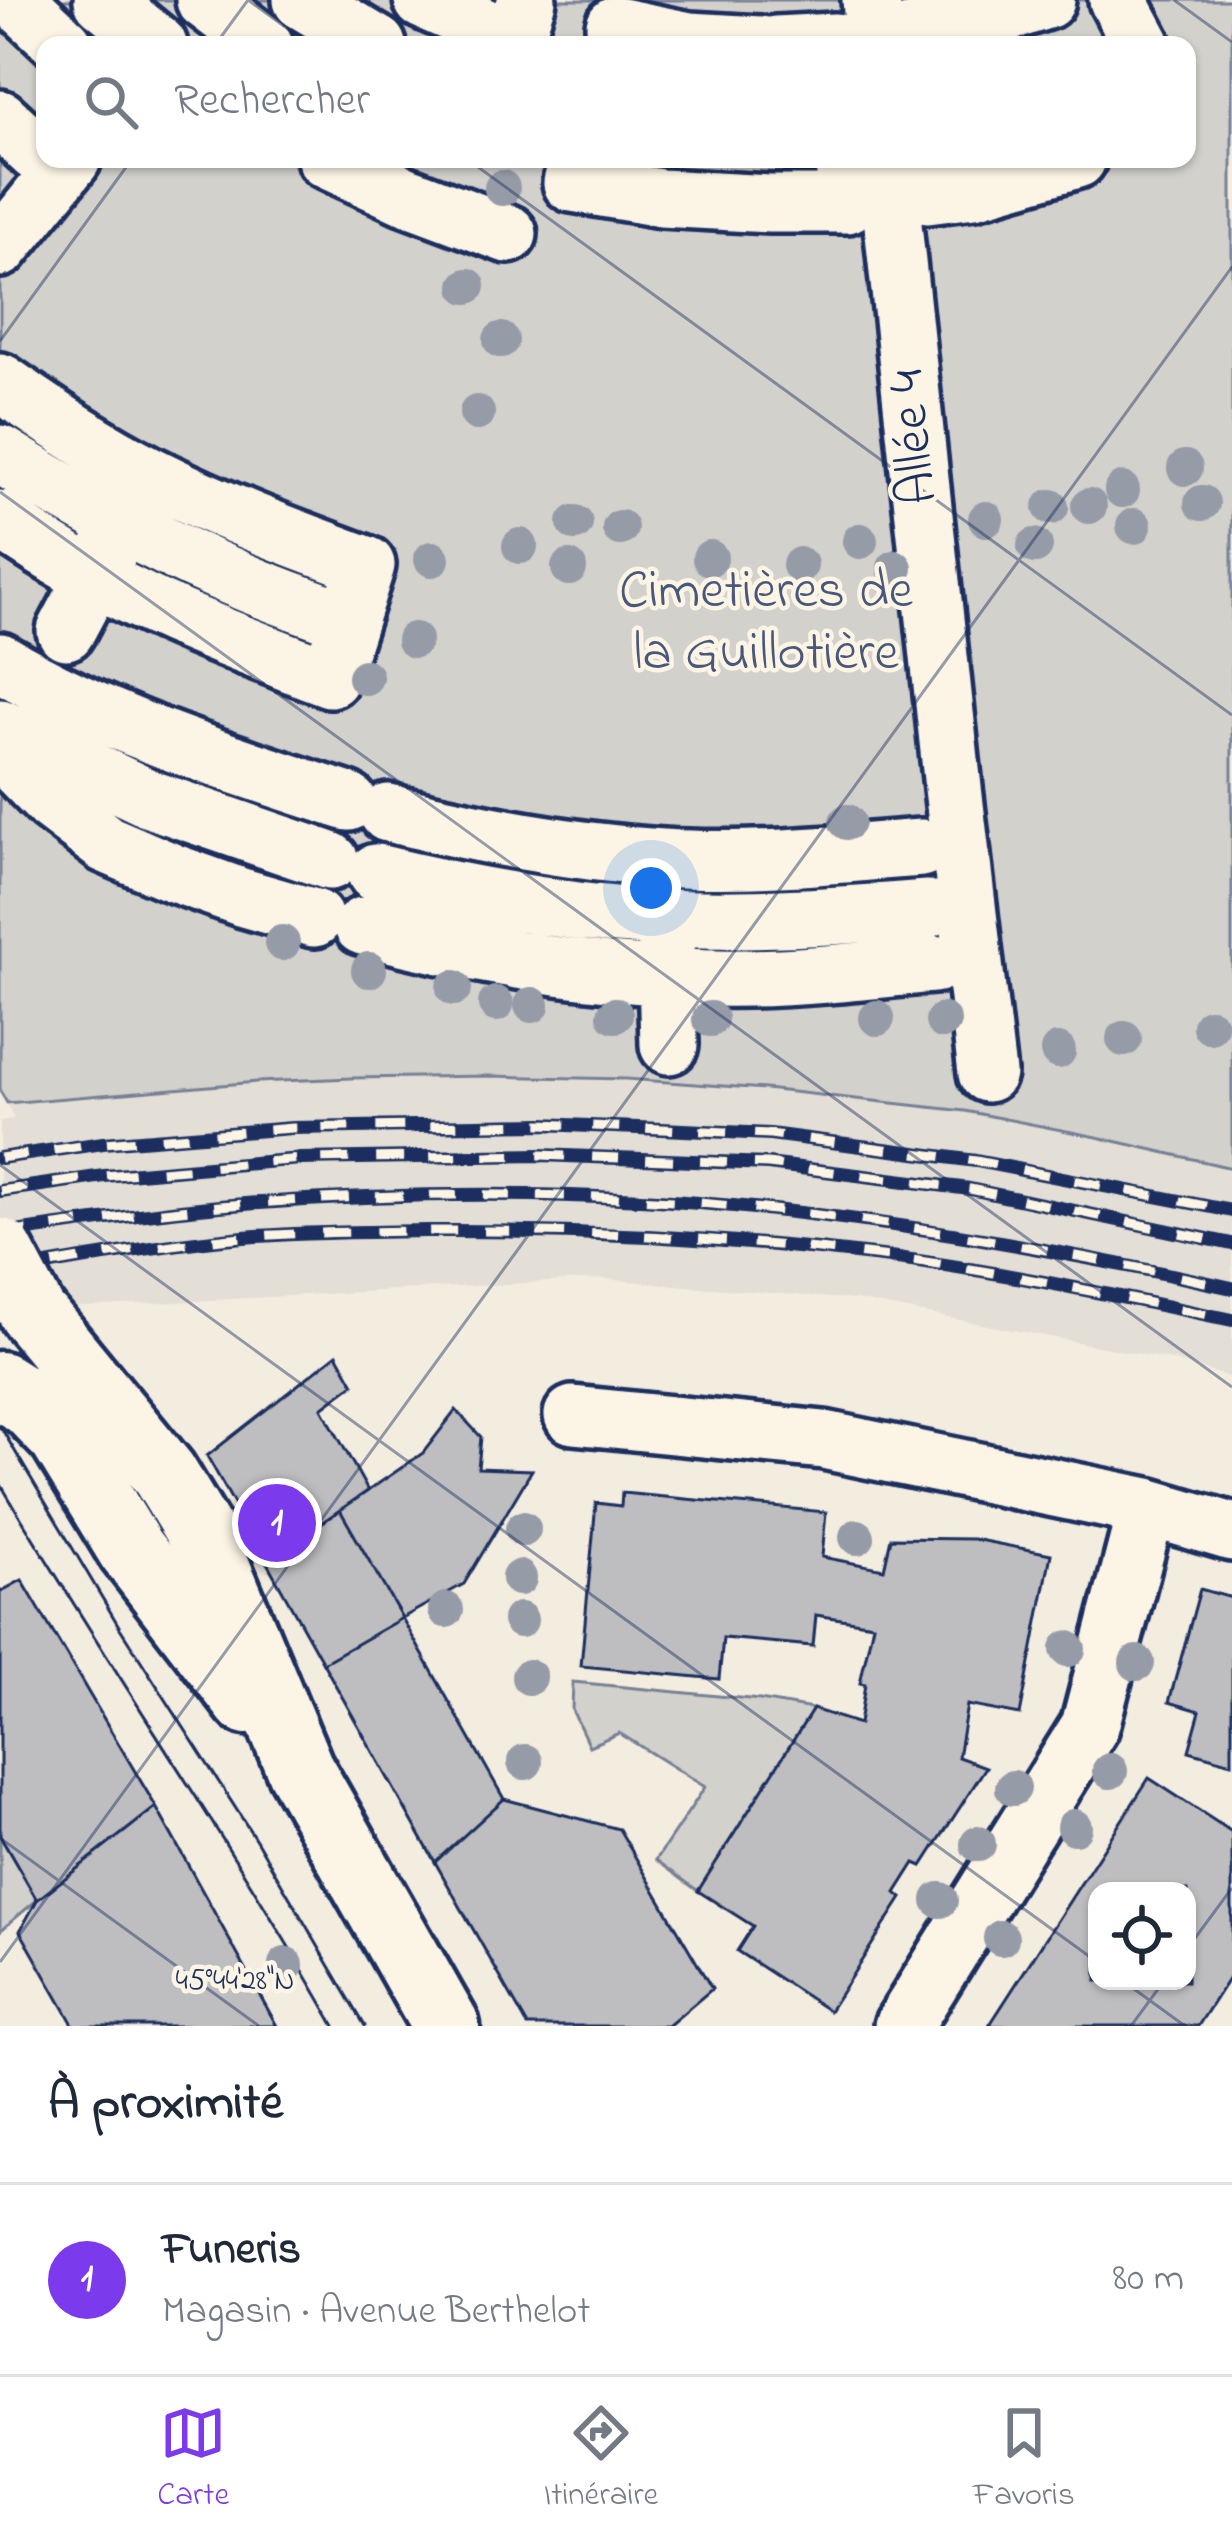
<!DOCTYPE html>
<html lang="fr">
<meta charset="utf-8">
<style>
body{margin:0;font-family:"Indie Flower",sans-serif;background:#f6f6f7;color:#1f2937}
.controls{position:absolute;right:36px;bottom:36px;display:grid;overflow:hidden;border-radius:24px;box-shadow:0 3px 9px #0004}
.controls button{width:108px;height:108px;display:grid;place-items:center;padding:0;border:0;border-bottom:3px solid #e0e1e3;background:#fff;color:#1f2937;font:60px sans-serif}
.you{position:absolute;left:651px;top:888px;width:42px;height:42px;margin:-30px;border:9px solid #fff;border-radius:50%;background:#1a73e8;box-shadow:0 0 0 18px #1a73e833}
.badge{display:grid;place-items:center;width:78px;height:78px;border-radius:50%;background:#7c3aed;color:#fff;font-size:39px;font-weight:700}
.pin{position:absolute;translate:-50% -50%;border:6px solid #fff;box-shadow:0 3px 12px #0006}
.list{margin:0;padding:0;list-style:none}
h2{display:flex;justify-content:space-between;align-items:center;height:156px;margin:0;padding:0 48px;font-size:51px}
h2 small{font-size:39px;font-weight:400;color:#747a83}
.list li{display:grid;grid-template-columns:78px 1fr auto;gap:36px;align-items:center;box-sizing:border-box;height:192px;padding:0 48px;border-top:3px solid #e0e1e3}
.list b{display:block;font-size:45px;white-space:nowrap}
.list p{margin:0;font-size:39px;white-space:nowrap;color:#747a83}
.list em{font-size:39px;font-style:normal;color:#747a83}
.icon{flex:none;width:66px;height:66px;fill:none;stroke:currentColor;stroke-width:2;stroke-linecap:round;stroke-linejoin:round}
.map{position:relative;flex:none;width:1232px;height:2026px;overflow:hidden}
.search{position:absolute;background:#fff;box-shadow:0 3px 9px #0004;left:36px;right:36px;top:36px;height:132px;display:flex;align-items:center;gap:30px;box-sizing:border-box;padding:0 42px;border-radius:24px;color:#747a83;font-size:45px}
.sheet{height:348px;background:#fff}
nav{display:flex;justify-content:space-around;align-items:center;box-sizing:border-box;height:168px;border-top:3px solid #e0e1e3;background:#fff;font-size:33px;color:#747a83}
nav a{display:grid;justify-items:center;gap:6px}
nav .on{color:#7c3aed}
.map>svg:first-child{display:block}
.built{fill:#e3dfd6}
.green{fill:#d3d1cc;stroke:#778095;stroke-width:3;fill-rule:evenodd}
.building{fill:#bebec0;stroke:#1b2f5e;stroke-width:3;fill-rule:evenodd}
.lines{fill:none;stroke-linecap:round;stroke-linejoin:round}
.minor-casing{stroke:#1b2f5e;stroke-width:66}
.major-casing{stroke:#1b2f5e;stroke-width:75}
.minor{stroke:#fcf5e5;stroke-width:57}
.major{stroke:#fcf5e5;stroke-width:66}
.tram{stroke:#1b2f5e;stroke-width:3}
.rail-casing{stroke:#1b2f5e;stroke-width:14}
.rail{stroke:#fcf5e5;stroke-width:9;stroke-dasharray:27;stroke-linecap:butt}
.major-bridge-casing{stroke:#1b2f5e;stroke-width:75;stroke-linecap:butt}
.major-bridge{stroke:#fcf5e5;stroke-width:66}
.tree{fill:#969ba8}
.ticks{fill:none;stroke:#1b2f5e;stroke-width:3;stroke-opacity:0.45}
.labels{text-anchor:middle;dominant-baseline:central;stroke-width:9;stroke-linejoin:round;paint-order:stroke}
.street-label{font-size:54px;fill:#1b2f5e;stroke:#fcf5e5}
.park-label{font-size:54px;fill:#49587a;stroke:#fcf5e5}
.ticks-label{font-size:30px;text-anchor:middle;fill:#1b2f5e;stroke:#fcf5e5;stroke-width:9;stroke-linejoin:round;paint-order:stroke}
</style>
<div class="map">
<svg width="1232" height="2026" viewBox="0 0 1232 2026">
<rect width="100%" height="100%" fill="#f3ede0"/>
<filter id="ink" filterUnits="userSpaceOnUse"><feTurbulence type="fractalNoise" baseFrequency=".00833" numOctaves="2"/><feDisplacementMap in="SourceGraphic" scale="24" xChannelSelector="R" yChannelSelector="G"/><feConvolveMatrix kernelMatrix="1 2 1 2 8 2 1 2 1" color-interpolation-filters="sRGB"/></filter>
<g filter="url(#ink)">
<path class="built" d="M488,1076L626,1079L765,1089L965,1111L1097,1137L1232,1168V1378L1171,1360L855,1300L603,1279L66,1308L0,1316V1121L14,1119L7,1103L257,1082Z"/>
<path class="green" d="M0,0H1232V1168L1097,1137L965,1111L765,1089L626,1079L488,1076L352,1078L257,1082L7,1103L0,1091ZM45,45H1187V159H45Z
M573,1682L760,1700L813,1709L698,1891L656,1860L705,1787L619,1733L589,1746L572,1710Z
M0,1836L37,1900L0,1931Z"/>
<path class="building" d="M337,1354L354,1384L322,1408L368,1491L266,1561L207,1456Z
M456,1410L481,1437L478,1468L532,1470L464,1584L402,1618L340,1510L423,1453Z
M622,1493L826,1512L822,1557L884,1569L891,1538L973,1539L1051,1554L1020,1715L967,1705L958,1757L986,1767L922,1866L915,1863L896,1893L902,1898L829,2011L737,1951L753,1926L698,1891L813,1709L859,1724L865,1684L860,1683L873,1624L816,1615L813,1646L723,1638L719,1679L581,1666L596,1503L621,1506Z
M340,1510L402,1618L323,1663L266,1561Z
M22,1580L156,1807L37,1900L0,1836V1592Z
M1200,1589L1232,1598V1763L1189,1751L1200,1711L1169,1702Z
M402,1618L504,1799L435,1862L323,1663Z
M1149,1778L1232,1832V1973L1198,2026H989ZM1097,1891H1187V1981H1097Z
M504,1799L619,1829L712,1989L668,2026H528L435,1862Z
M156,1807L277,2026H74L20,1931L37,1900Z"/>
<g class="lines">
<defs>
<path id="minor" d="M16,0L64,45
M103,0L158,45
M205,0L264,45
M302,0L377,45
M423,0L514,40L527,0
M871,0L875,45
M1118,0L1142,45
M615,26L689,41L760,45
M909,34L994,17L1046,0
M776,45L835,42
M0,119L37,153
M326,159L404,195L508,234
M578,159L572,183L661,198L770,204H847L844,159
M886,159L953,788L987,1073
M923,159L927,195L974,189L1077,159
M0,248L72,159
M0,382C49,416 98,449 151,476C220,511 293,538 366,565L330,678C215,635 100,591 0,519
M0,454C115,526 219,578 348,620
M66,631L110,548
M0,662C108,726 229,763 348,802
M0,728L150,799L330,861
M0,750L52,803L106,844L171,872L241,897L314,918
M388,813C478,834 569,852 662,858C748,863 836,855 921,848
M376,873C445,890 515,903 585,912C698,925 814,918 927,909
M363,926C489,960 618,980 749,978C810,977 872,970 934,964
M666,940L669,1045
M573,1415L824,1440L1147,1507L1232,1532
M903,2026L1090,1726L1147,1507"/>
<path id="major" d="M33,1314L164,1474L208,1546L300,1769L446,2026
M0,1385L30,1404L62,1437L131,1550L247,1701"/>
</defs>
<use href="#minor" class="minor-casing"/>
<use href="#major" class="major-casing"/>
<use href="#minor" class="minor"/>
<use href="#major" class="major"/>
<path class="tram" d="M0,1426L120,1628L256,1840L365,2026
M0,1483C108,1666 230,1841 335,2026"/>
<defs>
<path id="rail" d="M0,1158L103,1143L292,1128L542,1124L662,1129L770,1134L976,1161L1232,1211
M0,1191L104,1176L300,1159L541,1155L768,1164L970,1189L1232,1244
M0,1234C81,1223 163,1210 245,1204C416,1191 593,1191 764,1209C922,1225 1078,1254 1232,1288
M0,1273C81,1259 162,1244 244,1237C304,1232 366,1232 426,1231C579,1230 730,1238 882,1256C999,1271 1116,1296 1232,1320"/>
</defs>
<use href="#rail" class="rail-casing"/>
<use href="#rail" class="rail"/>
<defs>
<path id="major-bridge" d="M0,1252L33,1314"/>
</defs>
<use href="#major-bridge" class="major-bridge-casing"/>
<use href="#major-bridge" class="major-bridge"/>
</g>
<g class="tree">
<circle cx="502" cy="188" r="18"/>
<circle cx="468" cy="286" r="18"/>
<circle cx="501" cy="340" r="18"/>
<circle cx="477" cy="413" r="18"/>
<circle cx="1185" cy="468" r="18"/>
<circle cx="1122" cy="490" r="18"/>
<circle cx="1202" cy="503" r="18"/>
<circle cx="1089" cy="506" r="18"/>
<circle cx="1051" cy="507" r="18"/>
<circle cx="986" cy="519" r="18"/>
<circle cx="575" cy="523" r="18"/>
<circle cx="1134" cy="526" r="18"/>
<circle cx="620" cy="528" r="18"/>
<circle cx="860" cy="541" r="18"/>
<circle cx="520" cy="546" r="18"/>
<circle cx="1035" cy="546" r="18"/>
<circle cx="710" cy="558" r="18"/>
<circle cx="432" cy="559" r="18"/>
<circle cx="800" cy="565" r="18"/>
<circle cx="569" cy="568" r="18"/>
<circle cx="895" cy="568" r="18"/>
<circle cx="414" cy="640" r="18"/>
<circle cx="365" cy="677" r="18"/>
<circle cx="847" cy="822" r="18"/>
<circle cx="282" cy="943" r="18"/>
<circle cx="369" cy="970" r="18"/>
<circle cx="454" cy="988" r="18"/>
<circle cx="496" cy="1004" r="18"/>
<circle cx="532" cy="1005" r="18"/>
<circle cx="615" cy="1015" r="18"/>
<circle cx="877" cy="1018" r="18"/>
<circle cx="710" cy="1019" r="18"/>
<circle cx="943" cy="1021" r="18"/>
<circle cx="1210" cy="1026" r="18"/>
<circle cx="1124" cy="1039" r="18"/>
<circle cx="1058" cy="1051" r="18"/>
<circle cx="523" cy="1529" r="18"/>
<circle cx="857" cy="1537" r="18"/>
<circle cx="519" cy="1578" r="18"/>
<circle cx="446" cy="1610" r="18"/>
<circle cx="520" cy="1620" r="18"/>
<circle cx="1068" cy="1649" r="18"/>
<circle cx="1137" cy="1663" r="18"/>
<circle cx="529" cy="1677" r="18"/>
<circle cx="525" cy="1762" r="18"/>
<circle cx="1110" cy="1771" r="18"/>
<circle cx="1013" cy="1788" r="18"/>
<circle cx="1074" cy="1827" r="18"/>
<circle cx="978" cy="1844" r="18"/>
<circle cx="940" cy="1900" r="18"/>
<circle cx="1001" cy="1938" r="18"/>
<circle cx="286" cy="1965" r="18"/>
</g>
</g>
<path class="ticks" d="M248,0L310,45M1174,0L1232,42M215,45L248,0M467,159L1232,715M0,341L132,159M0,492L1232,1387M0,1165L1097,1962M0,1838L259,2026M1187,1949L1232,1888M0,1962L1232,267M1123,1981L1185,2026M1131,2026L1164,1981"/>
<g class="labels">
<g class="street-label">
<text transform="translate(915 437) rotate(-96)">Allée 4</text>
</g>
<g class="park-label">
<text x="766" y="593">Cimetières de<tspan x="766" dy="62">la Guillotière</tspan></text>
</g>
</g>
<g class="ticks-label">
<text x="235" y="1989">45°44'28"N</text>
</g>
</svg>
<div class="controls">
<button><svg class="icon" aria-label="locate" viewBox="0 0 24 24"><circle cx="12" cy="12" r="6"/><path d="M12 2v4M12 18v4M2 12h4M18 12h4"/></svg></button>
</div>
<div class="you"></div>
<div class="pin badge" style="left:277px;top:1523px">1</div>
<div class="search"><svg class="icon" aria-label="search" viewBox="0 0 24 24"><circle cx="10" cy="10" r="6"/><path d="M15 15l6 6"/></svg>Rechercher</div>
</div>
<section class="sheet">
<h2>À proximité<small></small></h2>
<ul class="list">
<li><span class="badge">1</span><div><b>Funeris</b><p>Magasin · Avenue Berthelot</p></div><em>80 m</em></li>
</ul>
</section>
<nav>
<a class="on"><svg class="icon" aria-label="map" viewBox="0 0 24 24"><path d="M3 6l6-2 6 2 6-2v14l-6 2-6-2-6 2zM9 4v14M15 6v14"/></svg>Carte</a>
<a><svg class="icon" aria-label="directions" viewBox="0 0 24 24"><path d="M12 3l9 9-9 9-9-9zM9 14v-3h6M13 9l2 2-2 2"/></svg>Itinéraire</a>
<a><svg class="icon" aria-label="saved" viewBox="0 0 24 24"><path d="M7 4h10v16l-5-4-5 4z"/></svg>Favoris</a>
</nav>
